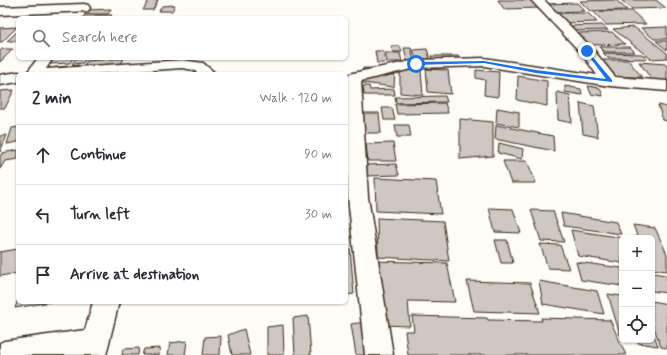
<!DOCTYPE html>
<meta charset="utf-8">
<style>
body{margin:0;font-family:Mynerve,sans-serif;background:#f2f2f3;color:#2b2b33}
.controls{position:absolute;right:12px;bottom:12px;display:grid;overflow:hidden;border-radius:6px;box-shadow:0 1px 3px #0004}
.controls button{width:36px;height:36px;display:grid;place-items:center;padding:0;border:0;border-bottom:1px solid #e1e1e2;background:#fff;color:#2b2b33;font:20px sans-serif}
.stop{position:absolute;width:12px;height:12px;margin:-9px;border:3px solid #1a73e8;border-radius:50%;background:#fff}
.stop.end{background:#1a73e8;border-color:#fff;box-shadow:0 1px 4px #0008}
.list{margin:0;padding:0;list-style:none}
h2{display:flex;justify-content:space-between;align-items:center;height:52px;margin:0;padding:0 16px;font-size:17px}
h2 small{font-size:13px;font-weight:400;color:#7c7c81}
.list li{display:grid;grid-template-columns:26px 1fr auto;gap:12px;align-items:center;box-sizing:border-box;height:60px;padding:0 16px;border-top:1px solid #e1e1e2}
.list b{display:block;font-size:15px;white-space:nowrap}
.list em{font-size:13px;font-style:normal;color:#7c7c81}
.icon{flex:none;width:22px;height:22px;fill:none;stroke:currentColor;stroke-width:2;stroke-linecap:round;stroke-linejoin:round}
.map{position:relative;flex:none;width:667px;height:355px;overflow:hidden}
.search{position:absolute;background:#fff;box-shadow:0 1px 3px #0004;left:16px;top:16px;width:332px;height:44px;display:flex;align-items:center;gap:10px;box-sizing:border-box;padding:0 14px;border-radius:6px;color:#7c7c81;font-size:15px}
.panel{position:absolute;background:#fff;box-shadow:0 1px 3px #0004;left:16px;top:72px;width:332px;height:232px;border-radius:6px}
.map>svg:first-child{display:block}
.building{fill:#cdc8c2;stroke:#3b2a1e}
.lines{fill:none;stroke-linecap:round;stroke-linejoin:round}
.street-casing{stroke:#3b2a1e;stroke-width:3}
.street{fill:#fdfcf7;fill-rule:evenodd}
.route{fill:#1a73e8}
</style>
<div class="map">
<svg width="667" height="355" viewBox="0 0 667 355">
<rect width="100%" height="100%" fill="#fdfcf7"/>
<filter id="ink" filterUnits="userSpaceOnUse"><feTurbulence type="fractalNoise" baseFrequency=".025" numOctaves="2"/><feDisplacementMap in="SourceGraphic" scale="8" xChannelSelector="R" yChannelSelector="G"/><feConvolveMatrix kernelMatrix="1 2 1 2 8 2 1 2 1" color-interpolation-filters="sRGB"/></filter>
<g filter="url(#ink)">
<path class="building" d="M149,0H158L153,10H143Z
M498,0H533L539,8L504,9Z
M616,0L627,10L590,11L580,1Z
M621,0H656L666,8L632,9Z
M577,3L585,11L551,12L544,4Z
M175,5L172,11H159L162,6Z
M111,9L108,14H84L88,10Z
M593,11H632L646,24L606,25Z
M555,13H588L597,22L563,23Z
M85,15H112L109,18H82Z
M602,25L608,30L572,31L567,26Z
M17,27L2,42H0V28Z
M634,27L667,53V58L651,59L613,29Z
M667,27V39H654L641,28Z
M18,31V41H7Z
M612,32L625,44L589,45L578,33Z
M656,41H667V50Z
M391,46H400L402,52H393Z
M599,47H630L635,52H604Z
M404,48H411L414,61H407Z
M2,49H13L0,62V51Z
M427,49L430,59H416L413,50Z
M375,51H383L385,63H377Z
M385,53H400L402,62H387Z
M603,53L642,54L647,59L608,58Z
M431,56H458L460,59H432Z
M54,58H73L70,63L50,64Z
M76,58H87L83,63L72,64Z
M124,58L121,64L83,67L87,61Z
M602,60H628L642,77H615Z
M639,62L665,64L667,66V81L652,80Z
M79,65L77,69L45,71L47,68Z
M363,68L395,69L394,87L363,83Z
M400,69L421,71L423,95L400,93Z
M426,69L448,70L451,94L428,92Z
M140,70L138,74H113V72Z
M476,70L499,72L498,97L484,95L485,80L476,78Z
M518,76L547,81V106L517,100Z
M363,86H369L370,90L394,89L395,95H364Z
M565,86L581,89L582,95L565,92Z
M588,86L600,88L603,96L591,94Z
M14,90L5,108H0V91Z
M557,92L570,95L572,123L558,120Z
M445,96L447,102L396,103L395,97Z
M445,103L448,113L397,114L395,104Z
M580,103L594,106L598,137L583,134Z
M658,105L667,107V121L663,120Z
M382,108H392L395,120H384Z
M497,108L519,112V127L496,123Z
M358,113H379L381,133H360Z
M460,119L493,122V156L460,159Z
M395,125H409L411,137H397Z
M496,125L553,136L554,151L495,139Z
M18,127V142L7,144L12,128Z
M7,135L0,152V136Z
M393,143L396,161H368L366,144Z
M499,143L523,149L522,159L498,153Z
M18,150V159L5,161L0,169V157L2,153Z
M503,161H527L536,183H511Z
M396,164L399,175L366,176L365,165Z
M375,178L436,181L441,214L376,211Z
M489,208L513,209L521,233L495,232Z
M531,210L553,211L564,242L541,241Z
M561,213L616,222L621,234L564,226Z
M377,218L443,221L449,261L378,257Z
M633,225L655,228L667,254V271L652,269V238H638Z
M571,230L624,238H622V263L578,256Z
M495,240H507L513,263H501Z
M540,244L560,245L569,269L548,268Z
M346,248H350L354,294L346,295Z
M18,249V273L0,276V252Z
M373,261L447,263L455,302L408,301L410,326L383,325Z
M576,262L622,268V286L581,280Z
M652,273L667,275V293L652,291Z
M467,281L530,283L540,313L474,311Z
M539,281L597,291L604,314L543,304Z
M608,294L621,296L622,338H621Z
M18,299V302H50L15,308Z
M652,301L667,304V348L661,347L652,322Z
M308,316L311,355H295L293,318Z
M412,316L487,318L488,320L542,321L541,318L610,320L626,355H408L405,331H414Z
M366,322L372,355H356L351,324Z
M283,325L284,355H267V327Z
M244,329L250,355H232L228,335Z
M652,329L658,346L638,343V340H652Z
M221,336L220,355H203L205,337Z
M187,341L185,355H168L170,343Z
M139,348L138,355H122L123,349Z
M160,348L159,355H142L144,349Z"/>
<g class="lines">
<defs>
<path id="street" d="M531,0H544L592,48L615,77L667,81V91L610,86L484,66L416,68L361,81L368,197L393,355H365L348,197L346,77L348,75L353,73L416,60L484,58L597,75L582,54Z
M84,4L88,5L90,8L88,11L0,15V7Z
M38,58H53L46,69L182,60L203,63L216,74H199L194,70L182,68L94,74H26Z
M18,72L24,74H18V82L0,85V75Z
M93,302H119L106,355H0V343L4,341L85,330Z"/>
</defs>
<use href="#street" class="street-casing"/>
<use href="#street" class="street"/>
</g>
</g>
<path class="route" d="M587,50L612,80V82L536,73L484,63L416,65L414,64L416,62L484,61L536,70L606,79L585,51Z"/>
</svg>
<div class="controls">
<button>+</button>
<button>−</button>
<button><svg class="icon" aria-label="locate" viewBox="0 0 24 24"><circle cx="12" cy="12" r="6"/><path d="M12 2v4M12 18v4M2 12h4M18 12h4"/></svg></button>
</div>
<div class="stop" style="left:416px;top:64px"></div>
<div class="stop end" style="left:587px;top:51px"></div>
<div class="search"><svg class="icon" aria-label="search" viewBox="0 0 24 24"><circle cx="10" cy="10" r="6"/><path d="M15 15l6 6"/></svg>Search here</div>
<section class="panel">
<h2>2 min<small>Walk · 120 m</small></h2>
<ul class="list">
<li><svg class="icon" aria-label="ahead" viewBox="0 0 24 24"><path d="M12 20V5M6 11l6-6 6 6"/></svg><div><b>Continue</b></div><em>90 m</em></li>
<li><svg class="icon" aria-label="left" viewBox="0 0 24 24"><path d="M17 20v-9H6M10 6l-5 5 5 5"/></svg><div><b>Turn left</b></div><em>30 m</em></li>
<li><svg class="icon" aria-label="arrive" viewBox="0 0 24 24"><path d="M6 21V4h12l-3 4 3 4H6"/></svg><div><b>Arrive at destination</b></div></li>
</ul>
</section>
</div>
